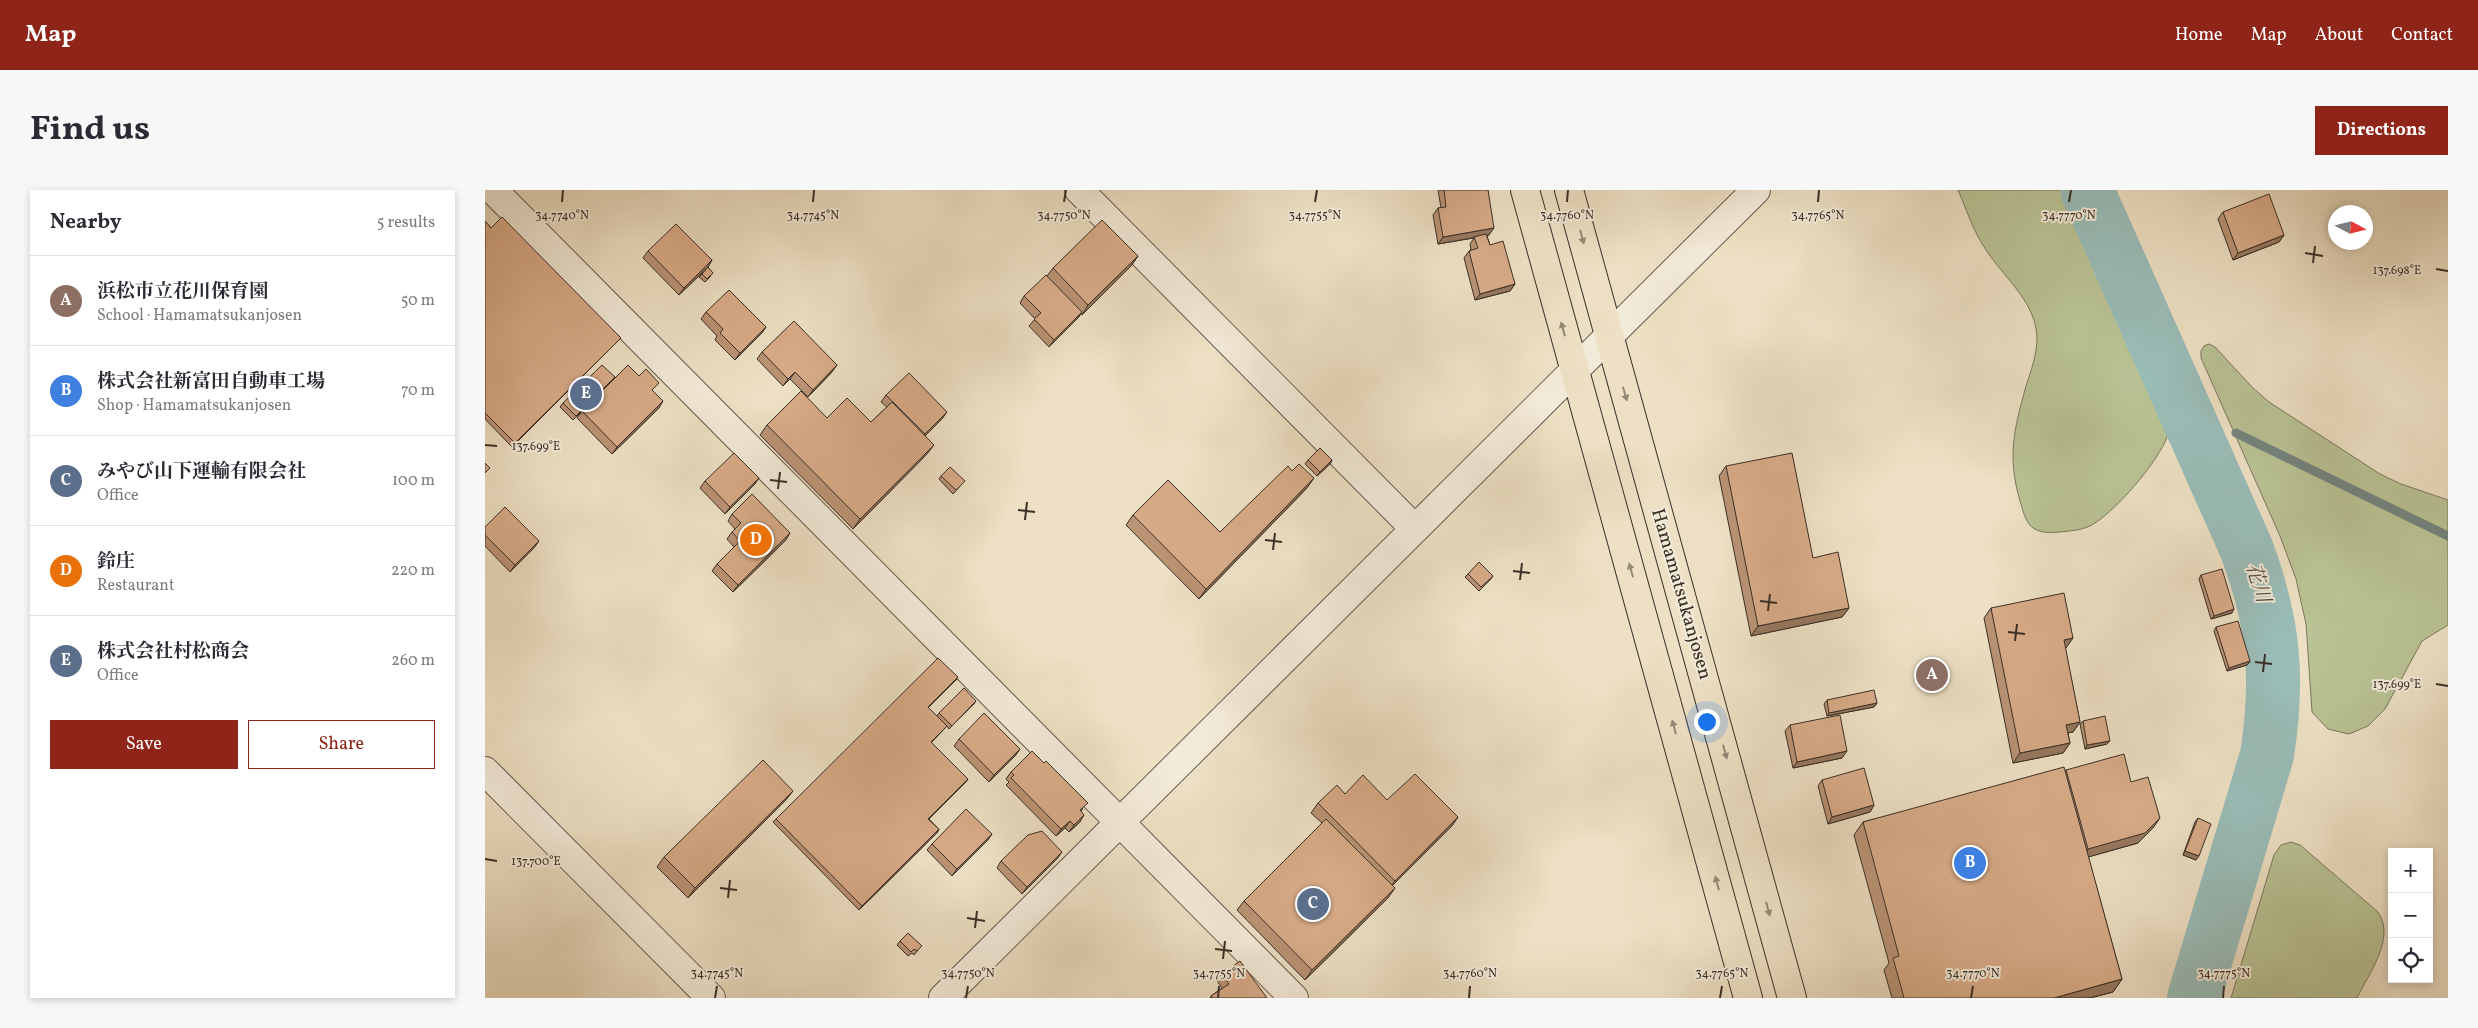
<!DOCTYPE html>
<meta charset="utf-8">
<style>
body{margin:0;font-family:Vollkorn,"Noto Serif JP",serif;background:#f7f7f7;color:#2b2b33}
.controls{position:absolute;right:15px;bottom:15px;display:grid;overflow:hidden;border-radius:0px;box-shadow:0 2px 8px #0003}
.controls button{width:45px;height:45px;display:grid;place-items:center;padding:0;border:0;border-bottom:1px solid #e1e1e2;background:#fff;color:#2b2b33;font:25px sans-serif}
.compass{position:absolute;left:1843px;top:15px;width:45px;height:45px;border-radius:50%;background:#fff;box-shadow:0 2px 8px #0003;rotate:97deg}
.you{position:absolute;left:1221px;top:531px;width:18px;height:18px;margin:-12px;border:4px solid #fff;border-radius:50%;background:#1a73e8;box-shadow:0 0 0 8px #1a73e833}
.badge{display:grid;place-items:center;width:32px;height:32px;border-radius:50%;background:#8f2418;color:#fff;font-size:16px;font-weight:700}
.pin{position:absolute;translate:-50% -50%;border:2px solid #fff;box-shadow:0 1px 5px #0006}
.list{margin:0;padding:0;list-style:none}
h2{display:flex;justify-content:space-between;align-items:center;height:65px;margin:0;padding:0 20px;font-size:21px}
h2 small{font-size:16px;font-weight:400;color:#7c7c81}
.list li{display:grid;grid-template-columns:32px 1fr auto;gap:15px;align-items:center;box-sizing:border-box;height:90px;padding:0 20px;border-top:1px solid #e1e1e2}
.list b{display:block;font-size:19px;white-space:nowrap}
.list p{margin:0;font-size:16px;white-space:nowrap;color:#7c7c81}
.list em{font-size:16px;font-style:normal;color:#7c7c81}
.actions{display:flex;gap:10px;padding:15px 20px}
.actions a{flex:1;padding:11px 0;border:1px solid #8f2418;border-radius:0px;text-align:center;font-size:18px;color:#8f2418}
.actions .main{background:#8f2418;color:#fff}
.icon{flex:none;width:28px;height:28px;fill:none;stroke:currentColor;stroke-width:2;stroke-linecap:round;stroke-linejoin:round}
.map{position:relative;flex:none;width:1963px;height:808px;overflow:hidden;border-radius:0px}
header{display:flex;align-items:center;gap:30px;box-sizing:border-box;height:70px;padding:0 25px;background:#8f2418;color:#fff}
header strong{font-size:24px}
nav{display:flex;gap:28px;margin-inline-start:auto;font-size:18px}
.intro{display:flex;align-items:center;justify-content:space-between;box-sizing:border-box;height:120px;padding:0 30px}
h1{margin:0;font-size:35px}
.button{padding:12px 22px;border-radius:0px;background:#8f2418;color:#fff;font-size:18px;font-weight:700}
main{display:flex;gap:30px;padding:0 30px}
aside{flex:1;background:#fff;border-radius:0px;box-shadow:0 2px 8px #0003}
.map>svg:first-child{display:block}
.green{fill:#b9c294;stroke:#7a785e}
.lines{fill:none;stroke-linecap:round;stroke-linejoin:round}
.stream{stroke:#74847e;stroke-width:9}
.river{stroke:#9abdb8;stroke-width:54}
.street-casing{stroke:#675b4e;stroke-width:30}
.primary-casing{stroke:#3a2f27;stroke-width:30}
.street{stroke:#f3ebd9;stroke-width:28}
.primary{stroke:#ede0c4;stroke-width:28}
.wall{fill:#ba9375;stroke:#3a2f27}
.shaded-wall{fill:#97785f;stroke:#3a2f27}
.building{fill:#d8ab88;stroke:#3a2f27}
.oneway{fill:#948876}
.ticks{fill:none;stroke:#3a2f27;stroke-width:2}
.labels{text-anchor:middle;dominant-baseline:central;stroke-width:4;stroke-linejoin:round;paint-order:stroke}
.street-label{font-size:19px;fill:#3a2f27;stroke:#f3ebd9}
.water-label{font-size:20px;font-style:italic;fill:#52524b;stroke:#f3ebd9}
.ticks-label{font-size:12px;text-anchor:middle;fill:#3a2f27;stroke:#f3ebd9;stroke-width:4;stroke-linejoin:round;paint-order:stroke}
</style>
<header>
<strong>Map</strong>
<nav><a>Home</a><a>Map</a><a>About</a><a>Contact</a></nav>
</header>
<div class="intro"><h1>Find us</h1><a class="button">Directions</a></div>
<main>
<aside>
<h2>Nearby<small>5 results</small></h2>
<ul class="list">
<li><span class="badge" style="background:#8d6e63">A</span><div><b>浜松市立花川保育園</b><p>School · Hamamatsukanjosen</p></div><em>50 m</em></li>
<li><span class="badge" style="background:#3f7fe0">B</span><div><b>株式会社新富田自動車工場</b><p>Shop · Hamamatsukanjosen</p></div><em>70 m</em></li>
<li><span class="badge" style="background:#5c6f8a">C</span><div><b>みやび山下運輸有限会社</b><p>Office</p></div><em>100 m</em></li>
<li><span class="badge" style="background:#e8710a">D</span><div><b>鈴庄</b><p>Restaurant</p></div><em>220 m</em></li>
<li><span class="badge" style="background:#5c6f8a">E</span><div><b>株式会社村松商会</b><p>Office</p></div><em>260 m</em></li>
</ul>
<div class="actions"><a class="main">Save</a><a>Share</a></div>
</aside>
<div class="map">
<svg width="1963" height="808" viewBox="0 0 1963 808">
<rect width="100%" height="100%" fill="#ede0c4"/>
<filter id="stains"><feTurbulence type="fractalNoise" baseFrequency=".004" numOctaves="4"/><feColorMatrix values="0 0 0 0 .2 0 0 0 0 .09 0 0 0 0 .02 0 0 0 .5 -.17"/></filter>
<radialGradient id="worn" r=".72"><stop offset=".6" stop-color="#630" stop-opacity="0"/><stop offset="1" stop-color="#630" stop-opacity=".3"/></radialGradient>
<path class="green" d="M1473,0H1585L1681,217C1684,228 1686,239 1681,250C1669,276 1634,317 1610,333C1600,340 1586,341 1574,342C1565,343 1556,343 1548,338C1540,332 1538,320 1535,311C1522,266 1529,240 1541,196C1546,181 1552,164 1552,148C1551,110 1516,86 1498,55C1487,38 1481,18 1473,0Z
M1724,154L1730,157L1768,198L1784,212L1895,284L1916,294L1963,310V435L1937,451L1900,519L1883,536L1864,544L1843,539L1827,522L1821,434L1811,389L1795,346L1716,168V161L1719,156Z
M1806,652L1815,655L1893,722C1911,748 1884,783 1872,808H1746L1789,665L1796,655Z"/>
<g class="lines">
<path class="stream" d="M1699,219L1718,228
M1751,243L1963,346"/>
<path class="river" d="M1602,0L1762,360C1789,434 1794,487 1782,565L1709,808"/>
<defs>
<path id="street" d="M8,0L809,808
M594,0L930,339
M0,581L226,808
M458,808L1271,0"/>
<path id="primary" d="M1040,0L1263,808
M1084,0L1307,808"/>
</defs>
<use href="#street" class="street-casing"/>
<use href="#primary" class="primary-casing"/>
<use href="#street" class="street"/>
<use href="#primary" class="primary"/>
</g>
<path class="wall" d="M953,0H1003L1004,45L1002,46L1005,55L1030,94L1025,101L990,110L979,68L984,61L986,60L985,54L989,48L953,54L948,25L953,18H956Z
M1738,22L1799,45L1794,52L1748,70L1733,29Z
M0,31L6,38L136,148L27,257L0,229Z
M163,61L227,70L223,77L194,105L158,68Z
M653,66L646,76L597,125L596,124L592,129L564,157L544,136L550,129L535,113L539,106L562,86L568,78Z
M217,84L226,86L220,92L214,87Z
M221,122L281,137L276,144L250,170L230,150L232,146L216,129Z
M277,162L347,182L323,207L305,189L298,196L272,169Z
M130,187L127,191L168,201L174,218L127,264L92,228L97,221L88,230L75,217L78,213Z
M401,205L457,229L440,246L442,264L368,339L275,245L282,235L342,228L386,232L402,217L396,212Z
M823,270H847L845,274L832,286L820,274Z
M1241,276L1328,368L1364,418L1357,427L1266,446L1234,286Z
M456,286L477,294L468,304L454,289Z
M274,288L269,295L240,324L215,298L220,291Z
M822,298L714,409L641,335L648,325L735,342Z
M247,324L301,350L248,402L227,381L232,374L249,357L242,349L247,342L250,339L243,331Z
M0,337L49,358L25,382L0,356Z
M983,384L1008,386L1005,390L994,401L980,387Z
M1716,385L1747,423L1726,429L1714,389Z
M1506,418L1588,448L1580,458L1595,532L1588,542L1583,543L1585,553L1578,563L1528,573L1499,428Z
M1731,437L1765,471L1762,475L1742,481L1729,441Z
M473,487L470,491L443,517L452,526L454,523L491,511L489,514L464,539L462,536L446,553L483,589L480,593L444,629L454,639L452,643L374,720L288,632L291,629Z
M1342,510L1392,513L1389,517L1342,526L1339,514Z
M1598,531L1622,554L1600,559L1595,534Z
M1305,535L1357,568L1308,578L1300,541Z
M474,549L535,559L530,566L504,592L469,556Z
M1581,580L1646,592L1668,638L1653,653L1603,667L1637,789L1628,802L1605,808H1407L1399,780L1404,773L1369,645L1378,632L1580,581Z
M526,582L598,619L596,621L595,632L584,642L580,638L571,646L521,595L524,592L521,589Z
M1337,590L1389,615L1385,622L1343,634L1333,596Z
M860,604L902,610L973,627L966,637L907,696L903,708L820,790L752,720L759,711L837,633L826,623L833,613Z
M301,610L203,708L172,677L179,667Z
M1713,628L1711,670L1698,665L1710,632Z
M507,644L502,651L467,686L442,660L447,654Z
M572,669L537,704L512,678L516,671Z
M415,751L434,759L429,765L427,763L423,766L412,755Z
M737,784L782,808H725L726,806L737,798L732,791Z"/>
<path class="shaded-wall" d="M1009,38L1004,45L953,54L958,47Z
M1799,45L1794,52L1748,70L1753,63Z
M653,66L646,76L597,125L603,115Z
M227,70L223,77L194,105L199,98Z
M1030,94L1025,101L990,110L995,104Z
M597,122L592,129L564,157L569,150Z
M281,137L276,144L250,170L255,163Z
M136,148L27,257L30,253Z
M352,175L347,182L323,207L328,200Z
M310,182L305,189L298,196L303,189Z
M178,211L174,218L127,264L132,257Z
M462,222L457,229L435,251L440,244Z
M449,255L442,264L368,339L375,329Z
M847,270L845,274L832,286L835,282Z
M274,288L269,295L240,324L245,317Z
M829,288L822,298L714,409L721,399Z
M305,343L301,350L248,402L253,395Z
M54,351L49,358L25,382L30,375Z
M1364,418L1357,427L1266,446L1273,436Z
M1749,419L1747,423L1726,429L1729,426Z
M1588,448L1581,458L1572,460L1579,450Z
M1765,471L1762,475L1742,481L1744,478Z
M473,487L470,491L440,521L443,517Z
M1392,513L1389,517L1342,526L1344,523Z
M1595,532L1588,542L1574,544L1581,535Z
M1625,551L1622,554L1600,559L1602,555Z
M1585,553L1578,563L1528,573L1535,563Z
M535,559L530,566L504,592L509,585Z
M1362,561L1357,568L1308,578L1312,572Z
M483,589L480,593L441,632L443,629Z
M308,601L301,610L203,708L210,698Z
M1389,615L1385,622L1343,634L1347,627Z
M599,625L595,632L584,642L589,635Z
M973,627L966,637L903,700L910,691Z
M1675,628L1668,638L1653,653L1596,669L1603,659Z
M585,631L580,638L571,646L576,639Z
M454,639L452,643L374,720L377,716Z
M507,644L502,651L467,686L472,679Z
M1700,661L1714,666L1711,670L1698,665Z
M577,662L572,669L537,704L542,697Z
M910,698L903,708L820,790L827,780Z
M1637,789L1628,802L1605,808H1569Z"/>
<path class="building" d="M959,0H1003L1009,38L958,47L953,18L961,17Z
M1784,4L1799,45L1753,63L1738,22Z
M17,27L136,148L30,253L0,223V31L6,38Z
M617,30L653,66L603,115L568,78Z
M191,34L227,70L199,98L163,61Z
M1001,44L1005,55L1018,51L1030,94L995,104L984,61L993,58L989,47Z
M223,77L228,83L222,89L217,84Z
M561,85L597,122L569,150L549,129L556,123L539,106Z
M244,100L281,137L255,163L235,143L238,139L221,122Z
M309,131L352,175L328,200L310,182L303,189L277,162Z
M117,175L130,187L91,226L78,213Z
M143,175L154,186L161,179L174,193L167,200L178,211L132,257L97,221Z
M424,183L462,222L440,244L401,205Z
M316,201L342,228L362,208L386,232L407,212L449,255L375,329L282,235Z
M835,258L847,270L835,282L823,270Z
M249,263L274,288L245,317L220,291Z
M1307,263L1328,368L1353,362L1364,418L1273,436L1241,276Z
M0,273L5,278L0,283Z
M814,274L829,288L721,399L648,325L683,290L735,342L803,276L807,281Z
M465,277L480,291L471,300L456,286Z
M267,304L305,343L253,395L232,374L255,351L247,342L256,333L247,324Z
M20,317L54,351L30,375L0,345V337Z
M994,372L1008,386L996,397L983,384Z
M1737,379L1749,419L1729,426L1716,385Z
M1579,403L1588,448L1579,450L1595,532L1581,535L1585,553L1535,563L1506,418Z
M1753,431L1765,471L1744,478L1731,437Z
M453,468L473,487L443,517L462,536L446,552L483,589L443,629L454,639L377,716L291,629Z
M479,498L491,511L467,536L454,523Z
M1389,500L1392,513L1344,523L1342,510Z
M499,523L535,559L509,585L474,549Z
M1355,525L1362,561L1312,572L1305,535Z
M1620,526L1625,551L1602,555L1598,531Z
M547,561L559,573L561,571L603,613L595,620L599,625L589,635L585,631L576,639L526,588L529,585L526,582Z
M1639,564L1646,592L1663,587L1675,628L1660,643L1603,659L1581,580Z
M278,570L308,601L210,698L179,667Z
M1579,577L1637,789L1569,808H1419L1408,768L1414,766L1378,632Z
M1379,578L1389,615L1347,627L1337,590Z
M930,584L973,627L910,691L833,613L852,595L860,604L878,585L902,610Z
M481,619L507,644L472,679L447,654Z
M1713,628L1726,634L1714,666L1700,661Z
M841,629L910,698L827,780L759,711Z
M557,641L577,662L542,697L516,671L543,645Z
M423,743L437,756L432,761L429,759L426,762L415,751Z
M755,771L782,808H728L726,806L744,794L737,784Z"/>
<defs><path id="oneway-solid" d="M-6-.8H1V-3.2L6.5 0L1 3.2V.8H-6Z" transform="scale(1.25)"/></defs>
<g class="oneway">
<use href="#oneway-solid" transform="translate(1097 47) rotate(75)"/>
<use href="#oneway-solid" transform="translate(1078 139) rotate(-105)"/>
<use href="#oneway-solid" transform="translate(1140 204) rotate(74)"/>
<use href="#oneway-solid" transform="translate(1146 380) rotate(-106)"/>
<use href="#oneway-solid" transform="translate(1189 537) rotate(-105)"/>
<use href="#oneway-solid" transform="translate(1240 562) rotate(75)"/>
<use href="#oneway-solid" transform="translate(1232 693) rotate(-105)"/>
<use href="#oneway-solid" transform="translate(1283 719) rotate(75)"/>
</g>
<path class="ticks" d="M77,12L78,0M328,12L329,0M579,12L581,0M830,12L832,0M1082,12L1083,0M1333,12L1334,0M1584,12L1586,0M1820,63L1838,66M1828,73L1830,56M1951,79L1963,81M0,255L12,256M285,290L302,292M293,299L295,282M533,320L550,322M540,330L542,312M780,350L797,352M788,360L790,343M1028,381L1045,383M1035,390L1037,373M1275,411L1292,413M1283,421L1285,404M1523,442L1540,444M1530,451L1532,434M1770,472L1787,474M1778,482L1780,464M1951,494L1963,496M0,669L12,671M235,698L252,700M243,708L245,690M482,728L500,731M490,738L492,721M730,759L747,761M738,769L740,751M230,808L232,796M481,808L483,796M733,808L734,796M984,808L985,796M1235,808L1237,796M1486,808L1488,796M1738,808L1739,796"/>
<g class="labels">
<g class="street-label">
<text transform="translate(1196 404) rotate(74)">Hamamatsukanjosen</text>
</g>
<g class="water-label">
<text transform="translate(1772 393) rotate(73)">花川</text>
</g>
</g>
<g class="ticks-label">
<text x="77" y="29">34.7740°N</text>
<text x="328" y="29">34.7745°N</text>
<text x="579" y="29">34.7750°N</text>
<text x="830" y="29">34.7755°N</text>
<text x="1082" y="29">34.7760°N</text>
<text x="1333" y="29">34.7765°N</text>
<text x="1584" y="29">34.7770°N</text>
<text x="1912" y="84">137.698°E</text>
<text x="51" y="260">137.699°E</text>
<text x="1912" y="498">137.699°E</text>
<text x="51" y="675">137.700°E</text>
<text x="232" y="787">34.7745°N</text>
<text x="483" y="787">34.7750°N</text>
<text x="734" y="787">34.7755°N</text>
<text x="985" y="787">34.7760°N</text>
<text x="1237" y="787">34.7765°N</text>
<text x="1488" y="787">34.7770°N</text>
<text x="1739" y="787">34.7775°N</text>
</g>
<rect width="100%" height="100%" filter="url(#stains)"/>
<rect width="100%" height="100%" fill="url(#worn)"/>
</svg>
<div class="controls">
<button>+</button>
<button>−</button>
<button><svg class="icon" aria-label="locate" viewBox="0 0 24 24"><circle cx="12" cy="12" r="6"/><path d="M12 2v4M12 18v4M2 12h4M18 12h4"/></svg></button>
</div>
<svg class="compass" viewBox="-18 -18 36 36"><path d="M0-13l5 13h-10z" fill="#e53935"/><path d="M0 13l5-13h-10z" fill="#7c7c81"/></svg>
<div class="you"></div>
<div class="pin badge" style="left:1447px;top:485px;background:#8d6e63">A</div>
<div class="pin badge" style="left:1485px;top:673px;background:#3f7fe0">B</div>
<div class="pin badge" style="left:828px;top:714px;background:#5c6f8a">C</div>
<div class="pin badge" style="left:271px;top:350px;background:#e8710a">D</div>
<div class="pin badge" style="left:101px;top:204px;background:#5c6f8a">E</div>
</div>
</main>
